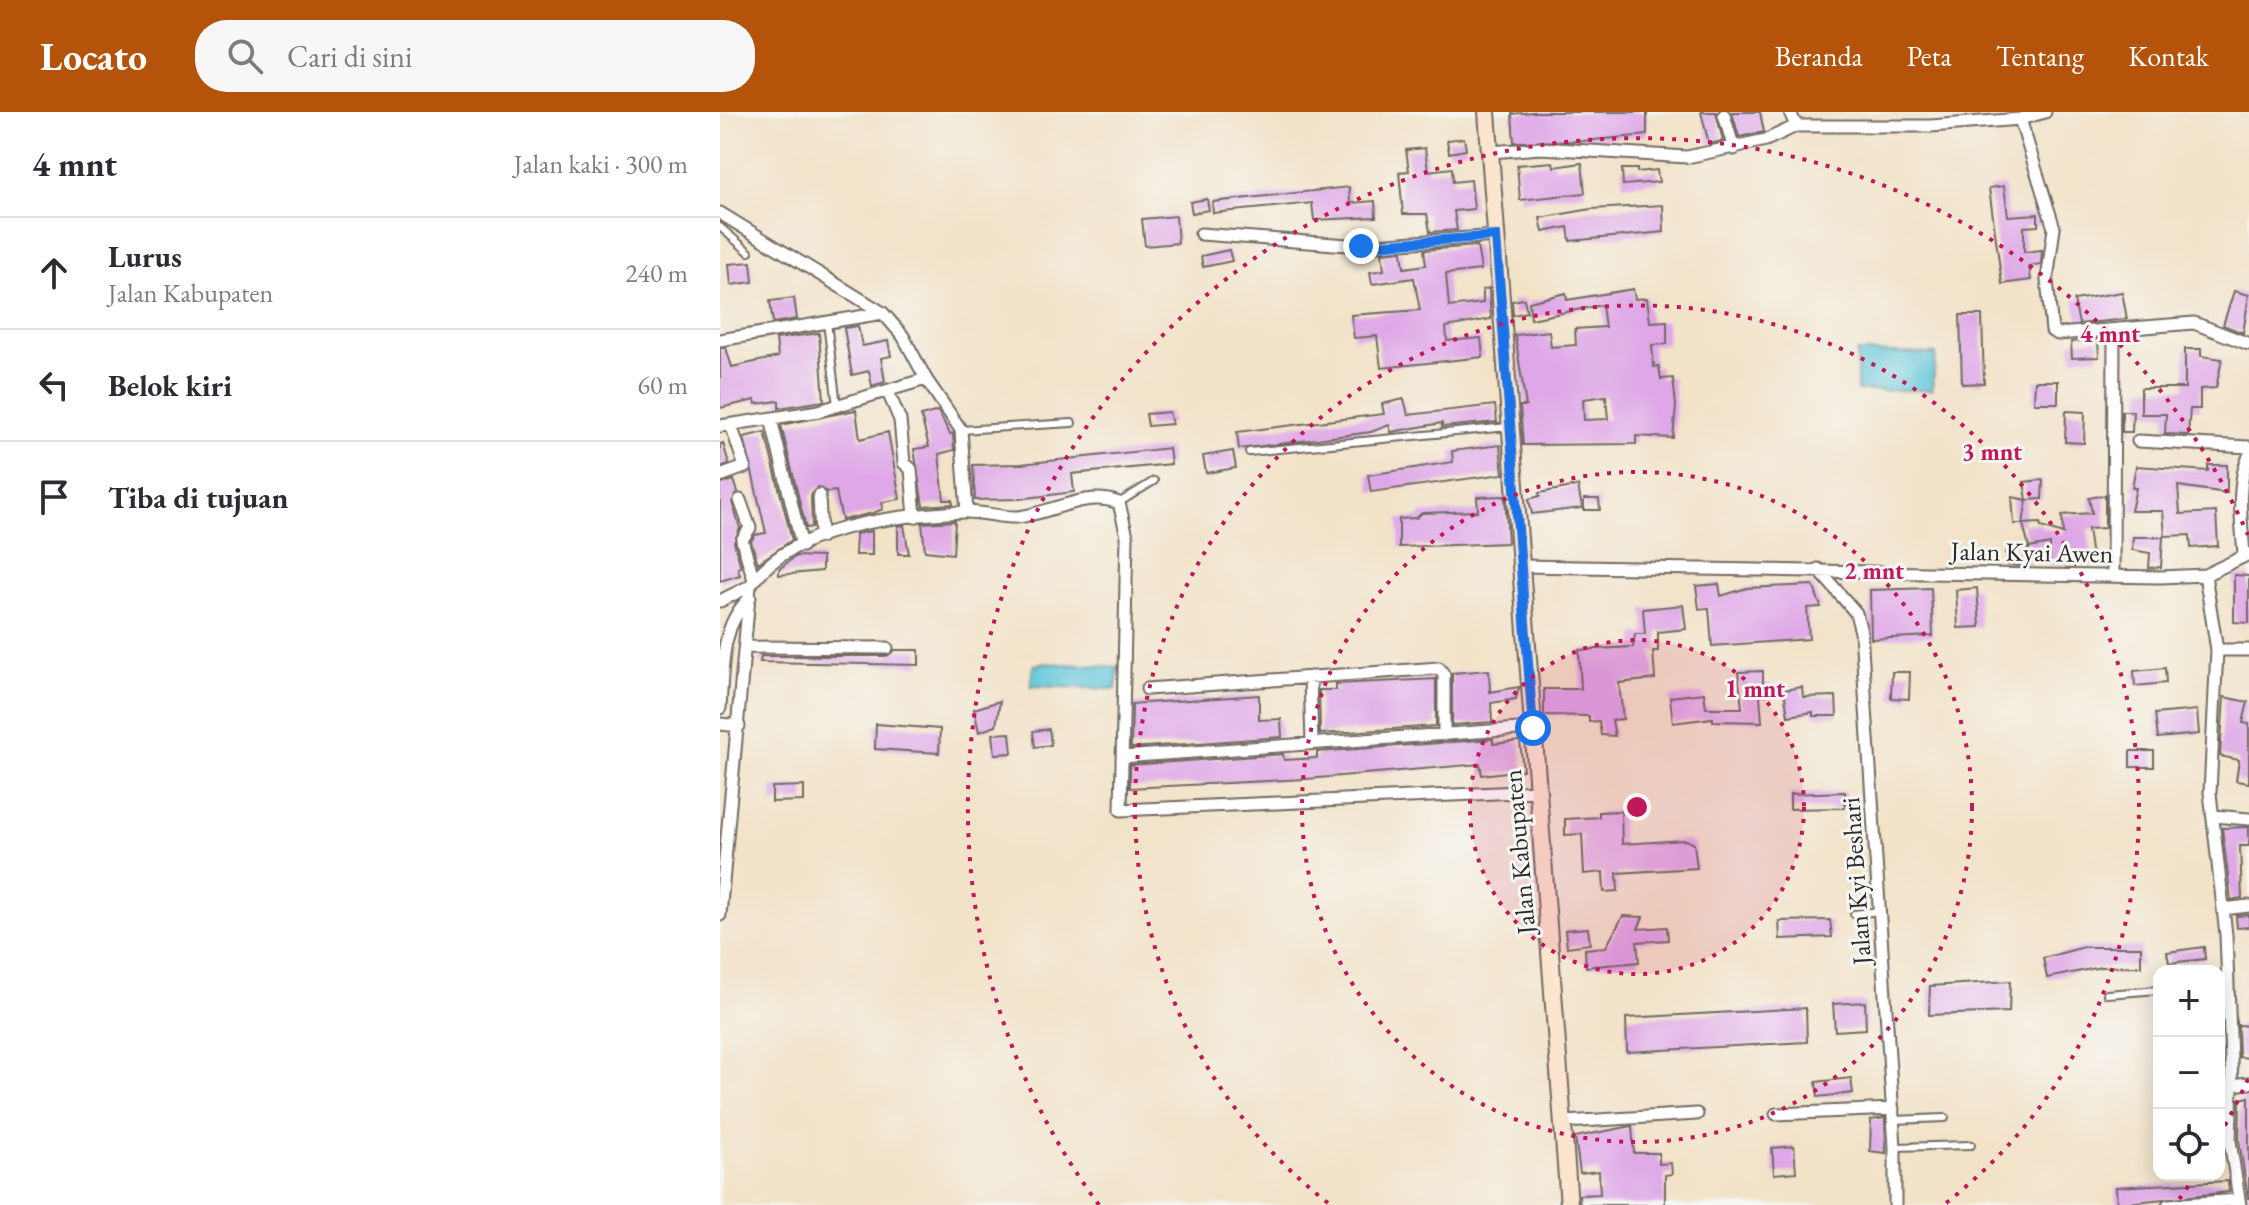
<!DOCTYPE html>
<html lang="id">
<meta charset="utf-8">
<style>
body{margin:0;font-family:"EB Garamond",serif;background:#f7f7f7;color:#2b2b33}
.controls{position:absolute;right:24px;bottom:24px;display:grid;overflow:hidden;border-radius:16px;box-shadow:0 4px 20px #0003}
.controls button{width:72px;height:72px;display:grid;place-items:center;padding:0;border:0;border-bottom:2px solid #e1e1e2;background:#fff;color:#2b2b33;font:40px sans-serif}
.stop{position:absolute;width:24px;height:24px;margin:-18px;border:6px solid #1a73e8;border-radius:50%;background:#fff}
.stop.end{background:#1a73e8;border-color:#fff;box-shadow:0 2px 8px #0008}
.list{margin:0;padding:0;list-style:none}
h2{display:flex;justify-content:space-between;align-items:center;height:104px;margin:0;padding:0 32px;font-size:34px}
h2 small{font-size:26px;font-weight:400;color:#7c7c81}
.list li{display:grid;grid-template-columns:52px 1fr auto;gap:24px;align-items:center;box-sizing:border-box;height:112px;padding:0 32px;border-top:2px solid #e1e1e2}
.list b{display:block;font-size:30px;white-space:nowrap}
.list p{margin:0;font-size:26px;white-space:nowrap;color:#7c7c81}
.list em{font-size:26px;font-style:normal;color:#7c7c81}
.icon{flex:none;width:44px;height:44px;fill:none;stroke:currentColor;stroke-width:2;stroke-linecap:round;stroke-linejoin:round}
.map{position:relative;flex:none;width:1529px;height:1093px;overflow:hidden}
header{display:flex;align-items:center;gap:48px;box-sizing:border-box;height:112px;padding:0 40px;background:#b45309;color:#fff}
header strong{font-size:38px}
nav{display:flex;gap:44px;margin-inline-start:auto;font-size:28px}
.search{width:560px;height:72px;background:#f7f7f7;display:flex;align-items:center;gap:20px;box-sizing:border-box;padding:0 28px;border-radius:32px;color:#7c7c81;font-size:30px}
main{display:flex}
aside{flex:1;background:#fff}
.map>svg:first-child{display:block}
.water{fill:#5cc4d8;stroke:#447882;stroke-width:2}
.building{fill:#dfa7e7;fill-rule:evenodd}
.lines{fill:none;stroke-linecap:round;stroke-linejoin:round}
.service-casing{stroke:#716b62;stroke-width:10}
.minor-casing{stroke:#716b62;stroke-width:15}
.secondary-casing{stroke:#716b62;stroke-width:20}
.service{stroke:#fff;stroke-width:6}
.minor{stroke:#fff;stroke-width:11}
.secondary{stroke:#fce5cf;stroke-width:16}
.route{stroke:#1a73e8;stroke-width:10}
.ring{fill:none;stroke:#c2185b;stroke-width:4;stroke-dasharray:4 8}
.labels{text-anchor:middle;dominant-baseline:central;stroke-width:6;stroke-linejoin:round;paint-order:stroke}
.street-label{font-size:26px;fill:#2b2b2b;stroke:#f6f6f2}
.centre{fill:#c2185b;stroke:#f6f6f2;stroke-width:4}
.ring-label{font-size:24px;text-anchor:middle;font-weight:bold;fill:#c2185b;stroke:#f6f6f2;stroke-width:6;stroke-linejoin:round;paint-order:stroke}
</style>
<header>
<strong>Locato</strong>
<div class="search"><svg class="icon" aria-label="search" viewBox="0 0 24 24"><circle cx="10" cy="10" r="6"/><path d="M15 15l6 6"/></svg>Cari di sini</div>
<nav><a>Beranda</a><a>Peta</a><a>Tentang</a><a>Kontak</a></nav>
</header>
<main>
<aside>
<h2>4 mnt<small>Jalan kaki · 300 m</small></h2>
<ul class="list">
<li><svg class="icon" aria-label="ahead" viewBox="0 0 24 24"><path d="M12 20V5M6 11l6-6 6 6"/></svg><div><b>Lurus</b><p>Jalan Kabupaten</p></div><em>240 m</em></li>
<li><svg class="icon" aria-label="left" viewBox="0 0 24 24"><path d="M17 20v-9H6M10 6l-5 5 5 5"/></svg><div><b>Belok kiri</b></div><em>60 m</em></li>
<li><svg class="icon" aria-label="arrive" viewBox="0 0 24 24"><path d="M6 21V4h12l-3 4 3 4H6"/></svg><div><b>Tiba di tujuan</b></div></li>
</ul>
</aside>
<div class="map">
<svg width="1529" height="1093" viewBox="0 0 1529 1093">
<rect width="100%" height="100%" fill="#f6f6f2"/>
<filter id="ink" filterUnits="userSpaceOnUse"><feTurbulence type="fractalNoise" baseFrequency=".0125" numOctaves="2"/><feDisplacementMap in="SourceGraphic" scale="16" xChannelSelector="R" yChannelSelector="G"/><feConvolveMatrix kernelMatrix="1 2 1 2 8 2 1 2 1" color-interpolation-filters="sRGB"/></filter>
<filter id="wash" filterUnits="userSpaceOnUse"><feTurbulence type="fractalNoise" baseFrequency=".006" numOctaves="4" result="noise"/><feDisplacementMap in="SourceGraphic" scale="32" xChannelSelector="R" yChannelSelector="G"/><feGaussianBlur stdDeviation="1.8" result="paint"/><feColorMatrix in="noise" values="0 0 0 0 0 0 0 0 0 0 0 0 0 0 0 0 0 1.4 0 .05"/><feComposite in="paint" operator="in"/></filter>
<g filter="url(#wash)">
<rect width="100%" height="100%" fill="#f2e2c8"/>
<path class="water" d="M1137,240L1216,242L1212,278L1137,279Z
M322,551L398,555L396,577L311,574L313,554Z"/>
<g id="blocks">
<path class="building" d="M812,0H927V23L863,29L794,30L792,2Z
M981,0H996L1003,29L989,32Z
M1012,0H1040L1044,20L1019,25Z
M744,26L746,38L729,41L727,28Z
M705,36L708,59L732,56L733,70L751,68L754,97L734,99L737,118L710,120L707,102H683L679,60L689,59L686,38Z
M833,50L834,55L862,51L865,81L800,88L797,53Z
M902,57H917V60L937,58L939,70L903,73Z
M1284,74L1288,104L1318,102V114L1304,115V140L1322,138L1321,152L1309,154L1311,168L1282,172L1269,76Z
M629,75L630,91L655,89L656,105L594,108L592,91L493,101L492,90Z
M487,87L489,98L472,101L470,90Z
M943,93L944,120L850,129L848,115L823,120L820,106L871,97Z
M456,104L458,131L425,134L422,107Z
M757,134L761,158L726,162L729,195L763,191V178L769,176L771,207L726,215L727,229L761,226L763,245L661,256L657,224L634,226L631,203L700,198L694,166L652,172L650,160L664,158L662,141L682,139L684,156L706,153L704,138Z
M509,138L512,149L483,155L481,144Z
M31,150L33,170L11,173L9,152Z
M913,177L915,187L927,186L930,210L947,209V232L932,233L934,255L939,254L941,267L953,266L956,294L953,326L916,324V332L803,333L800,294H806L795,223L829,219L831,235L856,233L855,217L885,215L882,193L811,207L809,190L846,181L847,188ZM886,284L888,307L864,308L863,287Z
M1514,179L1529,183L1523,221L1503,213Z
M1402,180L1407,207L1359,212L1354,188Z
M74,186L77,207L53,211L50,189Z
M804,187L807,200L793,203L792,189Z
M1240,203H1262L1264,271L1242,272Z
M138,214L142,234L168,229L171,244L161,246L165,270L152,274L149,259L132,263L124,216Z
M99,221L104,289L59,296V289L36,292L35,288L0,296V236H6L12,255L58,245L56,227Z
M1378,227L1379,245L1352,246L1351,230Z
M1465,237H1481V244L1502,247L1496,276L1480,277V297H1470L1468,323L1445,322L1446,302H1421V276H1465Z
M1315,269H1338V291H1314Z
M684,287L688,303L775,293L777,310L722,315V311L671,320L669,313L651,320L519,337L517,320L664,302L662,292Z
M136,298L140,327L168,320L180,387L162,390L163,397L153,401L122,408L116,379L107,380L98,375L91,383L92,415L86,416L61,313Z
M218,299L230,322L233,321L234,338L219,342L224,388H232L233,392L203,394L194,337L209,335L201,304Z
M1346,299L1365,300L1364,331L1345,330Z
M1402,299H1413L1412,320H1402Z
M449,300L452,312L428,314L426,302Z
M45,320L72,428L38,451L31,429L35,423L46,421L24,325Z
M3,331L9,352L0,355V332Z
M780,333L783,362L651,380L648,363L733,350L732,339Z
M449,336L451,352L352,362L354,380L299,387L255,388L253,353L301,352Z
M513,339L516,356L486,361L483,344Z
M1488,353H1507V381L1458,374L1460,402L1496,400L1498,434L1471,436L1470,423L1445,424L1443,399H1411L1416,376H1412L1416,354L1488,359Z
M14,368L18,380L12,390L20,416L14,430L21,455L18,456L20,463L0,469V372Z
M1323,368L1322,387L1307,388L1304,370Z
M858,374L862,396L812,402L809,387L820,384L819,381Z
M1385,383V416L1368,417L1373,452H1330V432L1309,436L1303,412L1320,411L1321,415L1343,422L1342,403L1372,401L1369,386Z
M785,384L788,431L679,435V407L696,406L702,401L758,399L757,385Z
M1292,385L1307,388L1303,412H1294Z
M864,387H879L880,398H864Z
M235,409L233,442L205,439L202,411Z
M184,413L189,442H178V414Z
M152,419V443H135L136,422Z
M1413,425H1443L1441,455L1429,456L1430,441L1412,438Z
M1309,436L1308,454L1287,453L1286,440Z
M76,444L102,445V459L59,463V457Z
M1514,463L1529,464V511L1514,510Z
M999,472L1001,484L1027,476L1093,473L1101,495L1087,496L1089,527L992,534L989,496L979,497L976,474Z
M1211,476L1213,524L1151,527L1150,478Z
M1257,476L1260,515L1238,516L1236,478Z
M963,493L966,517L938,520V539H933L935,567L899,571L903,607L892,608L895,624L881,623L879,609L869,610V604L824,603V577H861L859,538L913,535L915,522H925L923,497Z
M175,538H199V553L40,550L41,544H167Z
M1445,556L1446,571L1415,574L1414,559Z
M769,558L770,580L799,575L796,587L771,591L772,610L732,613V561Z
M1043,559V572H1051L1052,583H1040L1042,610L993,609V606L953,611L950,585L984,581L986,596H1022L1018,560Z
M1172,560H1190L1189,587L1171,586Z
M716,567V614L600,622L599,578H616V572Z
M1082,575L1083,585L1116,584L1117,604H1093V600L1068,604L1064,578Z
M539,583V608L561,607L562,625L411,636L412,592Z
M1504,585L1528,590L1523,611L1529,612V671L1516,669L1519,648L1500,644Z
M280,589L276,614L259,620L254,597Z
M1477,598L1479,622L1438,626L1435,602Z
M156,612L220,617L219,641L155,637Z
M329,617L331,633L315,635L313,619Z
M290,621L292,641L275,642L273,622Z
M773,627V632L800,629L803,658L762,663L760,652L586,667L410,676V653L563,642L564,648L597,646V640Z
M1410,639H1434V655H1410Z
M84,674V689L52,690V675Z
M1125,680V696L1070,697V682Z
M901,699L902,732L966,728L974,732L977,756L897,761L898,779L884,780L883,760L864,762L862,722L845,723V707L879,705V700Z
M1529,715V734H1520L1522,786L1511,788L1502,716Z
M1529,803V815L1517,816L1516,804Z
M903,804L923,805L918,817L947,815L948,828L917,830L919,850L866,855L865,837L886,835Z
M1110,808L1112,825L1060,827L1059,809Z
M868,816L870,832L847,835L845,818Z
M1364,835H1421V854L1381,855L1327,866L1323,846Z
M1484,835L1485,847L1449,851L1447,840Z
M1290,869L1289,900L1209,903L1210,874Z
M1145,890L1146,917L1115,919L1113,892Z
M1086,896L1087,930L907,940L906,906Z
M1518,913L1529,914V946L1519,945Z
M1131,966L1133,981L1098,985L1096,970Z
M1529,985V1086H1528L1519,1028L1520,987Z
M1165,1006L1166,1041L1150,1039L1151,1008Z
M912,1014L914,1041H939V1052L951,1051L952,1062L945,1063V1093H860L859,1083L880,1082L879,1059L860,1061L855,1025Z
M1074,1034L1076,1060L1054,1062L1052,1036Z
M1508,1069L1509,1080L1397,1092L1396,1075Z"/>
</g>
</g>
<g filter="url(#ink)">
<use href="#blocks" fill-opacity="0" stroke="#716b62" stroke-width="2"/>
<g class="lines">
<defs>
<path id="service" d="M0,115L29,140
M107,210L117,294
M241,318L352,311
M529,340L788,315
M400,390L434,369
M1134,802L1160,799
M1387,882L1439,878
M1173,1008L1225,1006
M1175,1035L1251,1033"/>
<path id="minor" d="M1070,0L1076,14
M1004,3L1014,37
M1300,7L1334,116L1327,168L1332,219L1338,222L1474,211L1529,232
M771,40L821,36L967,45L1046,28L1076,14H1211L1300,7L1325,0
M0,101L163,201L0,228
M481,122L641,134L776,124
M163,201L183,224L206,267
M168,280L180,308L184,351L191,357L195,405
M51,307L82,434
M0,314L99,299L206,267L241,318L247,400
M1418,329L1529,335
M0,364L25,355L11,313
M99,383L101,425
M20,388L30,416L22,428L34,468
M1524,443C1522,411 1515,374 1529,344
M800,454L1440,465L1485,463L1529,442
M1098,457L1136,501L1141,520L1175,1035V1093
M1393,463L1394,218
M1485,463L1497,538L1490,681L1506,823L1512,973L1510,1029L1520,1093
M0,489L30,474
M27,535L167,536
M1497,538H1529
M590,565L592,631
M427,577L719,556L724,563V623
M0,596C3,556 0,513 30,486
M0,612L19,614
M402,645L813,616
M1494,704L1529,707
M1503,797L1529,794
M0,803L30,474C70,414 176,403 243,400C262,399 280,406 298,405C333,401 365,378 399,391L407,424L401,698L819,679
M1512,973L1529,971
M1056,1002L1173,997
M845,1010L977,1002
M1448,1093L1519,1088"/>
<path id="secondary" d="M767,0L849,1093"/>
</defs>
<use href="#service" class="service-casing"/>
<use href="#minor" class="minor-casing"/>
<use href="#secondary" class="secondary-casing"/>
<use href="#service" class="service"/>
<use href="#minor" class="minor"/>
<use href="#secondary" class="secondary"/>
</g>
</g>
<g class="lines" filter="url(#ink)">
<path class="route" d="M641,134L776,124L813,616"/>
</g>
<circle cx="917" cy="695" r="167" fill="#c2185b" fill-opacity=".12"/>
<g class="ring">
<circle cx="917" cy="695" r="167"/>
<circle cx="917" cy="695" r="335"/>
<path d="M608 1091A502 502 0 1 1 1226 1091"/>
<path d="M1528 967A669 669 0 0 1 1499 1024M1475 1064A669 669 0 0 1 1455 1093M379 1093A669 669 0 1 1 1528 423"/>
</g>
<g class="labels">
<g class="street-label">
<text transform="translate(1312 440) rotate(1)">Jalan Kyai Awen</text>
<text transform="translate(799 740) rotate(-95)">Jalan Kabupaten</text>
<text transform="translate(1136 769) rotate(-94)">Jalan Kyi Beshari</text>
</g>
</g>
<circle cx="917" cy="695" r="12" class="centre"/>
<g class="ring-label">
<text x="1390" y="230">4 mnt</text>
<text x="1272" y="348">3 mnt</text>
<text x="1154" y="467">2 mnt</text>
<text x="1035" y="585">1 mnt</text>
</g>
</svg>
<div class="controls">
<button>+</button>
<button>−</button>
<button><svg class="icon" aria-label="locate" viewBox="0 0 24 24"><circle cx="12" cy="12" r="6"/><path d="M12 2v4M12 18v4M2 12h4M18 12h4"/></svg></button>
</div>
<div class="stop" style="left:813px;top:616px"></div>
<div class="stop end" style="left:641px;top:134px"></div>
</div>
</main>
